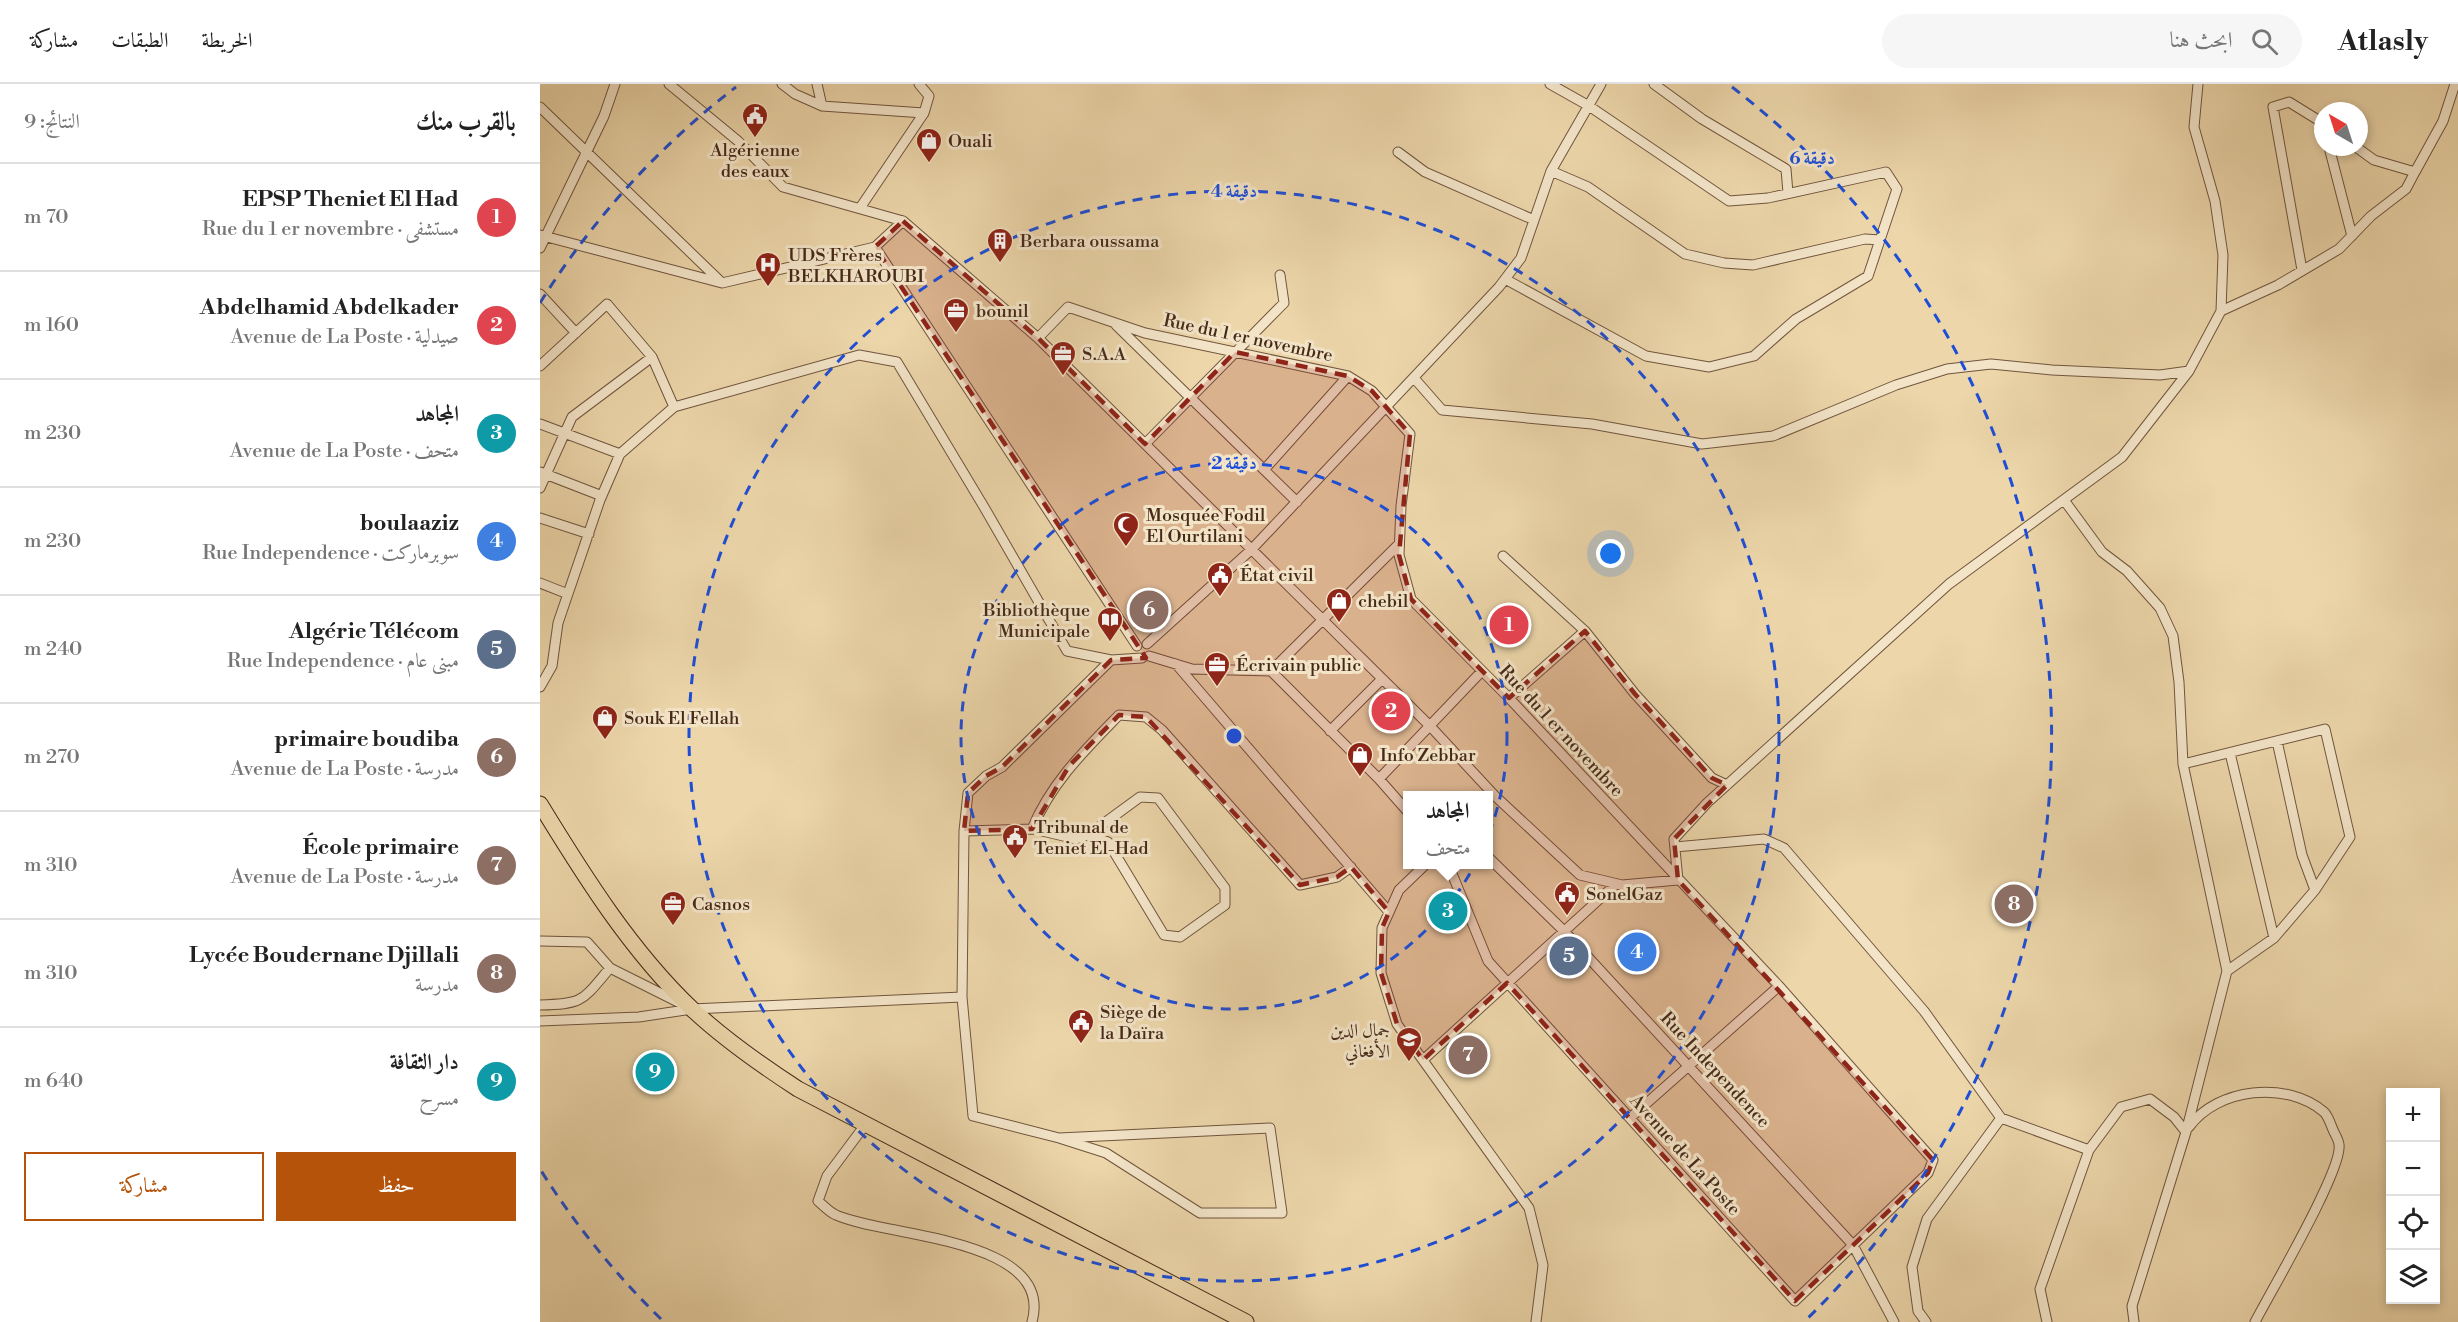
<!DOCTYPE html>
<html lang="ar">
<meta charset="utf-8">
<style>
body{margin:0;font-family:"Libre Bodoni",Amiri,serif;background:#f6f6f6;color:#222;direction:rtl}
.controls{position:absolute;right:18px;bottom:18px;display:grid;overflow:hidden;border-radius:0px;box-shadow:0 3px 9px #0003}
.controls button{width:54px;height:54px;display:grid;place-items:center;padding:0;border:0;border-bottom:2px solid #e0e0e0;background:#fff;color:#222;font:30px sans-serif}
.compass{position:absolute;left:1774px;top:18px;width:54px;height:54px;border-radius:50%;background:#fff;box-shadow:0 3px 9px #0003;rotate:321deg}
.you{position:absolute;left:1071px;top:470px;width:21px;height:21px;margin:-15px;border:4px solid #fff;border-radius:50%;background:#1a73e8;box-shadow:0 0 0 9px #1a73e833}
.badge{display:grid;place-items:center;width:39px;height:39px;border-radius:50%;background:#b45309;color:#fff;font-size:20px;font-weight:700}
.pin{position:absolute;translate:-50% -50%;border:3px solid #fff;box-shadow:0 2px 6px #0006}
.popup{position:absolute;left:863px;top:707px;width:90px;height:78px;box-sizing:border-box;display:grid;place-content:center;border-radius:0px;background:#fff;filter:drop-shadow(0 2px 4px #0005);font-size:20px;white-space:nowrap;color:#767676}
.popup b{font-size:22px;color:#222}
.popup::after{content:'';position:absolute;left:50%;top:100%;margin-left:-12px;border:12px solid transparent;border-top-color:#fff}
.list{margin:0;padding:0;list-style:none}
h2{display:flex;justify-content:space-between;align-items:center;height:78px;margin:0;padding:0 24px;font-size:26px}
h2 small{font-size:20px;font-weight:400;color:#767676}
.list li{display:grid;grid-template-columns:39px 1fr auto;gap:18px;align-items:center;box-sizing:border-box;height:108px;padding:0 24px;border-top:2px solid #e0e0e0}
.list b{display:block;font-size:22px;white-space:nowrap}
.list p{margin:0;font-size:20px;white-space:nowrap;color:#767676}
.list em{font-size:20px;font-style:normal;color:#767676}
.actions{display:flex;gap:12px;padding:18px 24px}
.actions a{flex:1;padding:14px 0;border:2px solid #b45309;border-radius:0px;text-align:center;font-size:21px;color:#b45309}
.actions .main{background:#b45309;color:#fff}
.icon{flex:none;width:33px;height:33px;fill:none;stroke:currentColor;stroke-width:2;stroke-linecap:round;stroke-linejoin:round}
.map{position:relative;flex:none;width:1918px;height:1238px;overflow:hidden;direction:ltr}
header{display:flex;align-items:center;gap:36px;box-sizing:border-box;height:84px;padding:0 30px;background:#fff;border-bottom:2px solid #e0e0e0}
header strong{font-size:28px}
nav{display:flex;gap:33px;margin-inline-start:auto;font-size:21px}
.search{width:420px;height:54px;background:#f6f6f6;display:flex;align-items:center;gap:15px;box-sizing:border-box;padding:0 21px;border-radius:33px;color:#767676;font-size:22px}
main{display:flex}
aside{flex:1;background:#fff}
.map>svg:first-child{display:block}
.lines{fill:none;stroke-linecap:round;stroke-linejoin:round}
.street-casing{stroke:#70553d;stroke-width:11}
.primary-casing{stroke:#462a19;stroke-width:17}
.street{stroke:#f3e4c8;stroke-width:9}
.primary{stroke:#ecd6aa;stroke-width:15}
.marked{fill:#8f2418;fill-opacity:0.2;stroke:#8f2418;stroke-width:4.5;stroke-dasharray:12 8;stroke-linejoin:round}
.ring{fill:none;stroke:#1d4ed8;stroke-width:3;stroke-dasharray:10 8}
.labels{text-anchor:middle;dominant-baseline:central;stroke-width:6;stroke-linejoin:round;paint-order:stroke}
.poi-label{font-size:18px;fill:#462a19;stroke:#f3e4c8;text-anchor:start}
.street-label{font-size:18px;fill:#462a19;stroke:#f3e4c8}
.centre{fill:#1d4ed8;stroke:#f3e4c8;stroke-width:3}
.ring-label{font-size:18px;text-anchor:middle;font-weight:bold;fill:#1d4ed8;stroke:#f3e4c8;stroke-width:6;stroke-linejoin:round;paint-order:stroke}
</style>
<header>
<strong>Atlasly</strong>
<div class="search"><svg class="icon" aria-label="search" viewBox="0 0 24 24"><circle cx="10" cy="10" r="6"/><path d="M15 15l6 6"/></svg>ابحث هنا</div>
<nav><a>الخريطة</a><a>الطبقات</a><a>مشاركة</a></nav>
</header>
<main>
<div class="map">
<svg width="1918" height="1238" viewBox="0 0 1918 1238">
<rect width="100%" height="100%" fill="#ecd6aa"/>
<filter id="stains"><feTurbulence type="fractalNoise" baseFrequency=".00333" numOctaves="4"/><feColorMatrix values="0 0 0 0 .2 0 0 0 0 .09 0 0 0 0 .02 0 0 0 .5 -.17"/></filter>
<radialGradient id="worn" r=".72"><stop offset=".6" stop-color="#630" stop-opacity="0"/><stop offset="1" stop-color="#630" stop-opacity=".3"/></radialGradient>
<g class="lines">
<defs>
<path id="street" d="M129,0L198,57L243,103L363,137
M242,0L255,10L282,22L384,29
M277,0L282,22
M1114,0L1162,35L1246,85L1248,109
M1658,0L1654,43L1675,117L1683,171L1681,227
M0,23L180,197
M1789,63L1812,152
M858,68L885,88L994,136
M1011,87L1048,103L1145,170L1184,179L1213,181L1325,155L1340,156
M1875,88L1903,37L1915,0
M320,124L384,29L389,12L379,0
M0,151L182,199L335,163L363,137L498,254L890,642L955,712L1040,791L1082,801L1138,796L1134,755L1167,719L1409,500L1582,373L1649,287L1681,227L1738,201L1799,165L1831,132L1866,105L1875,88L1834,76L1816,63
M335,163L597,562
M0,164L64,32L75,0
M1762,186L1733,23L1749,18L1783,39
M965,195L1106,272L1169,283L1214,272L1256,235L1328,192L1357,105L1346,88L1228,114L1189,117L1049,22L1010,0
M0,210L36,249
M576,241L757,418
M498,254L528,223L605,249L808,292L832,307L870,350L861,422L859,471L871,515L969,614L1239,902L1393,1076L1388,1089L1255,1217L948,877L908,780
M0,282L67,220L112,273L134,323
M874,294L902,326L1052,340L1162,360L1233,352L1356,301L1407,285L1451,280L1512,286L1620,291L1649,287
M0,340L80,370L134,323L319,271L357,278L444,423L527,567L571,576L602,574
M605,360L744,219L740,191
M724,386L808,292
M0,388L62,412
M0,404L32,333L112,273
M1524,416L1562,468L1587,487L1620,524L1633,552L1639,598L1643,680L1687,887L1646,1048
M0,434L49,450
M963,472L1045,547L1095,610L1172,694L1187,701
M0,499L28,510
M607,560L712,465L959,203L981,174L1011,87L1061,0
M609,572L652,585L731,587L839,695L868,728
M636,580L849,828
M731,587L859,460
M0,603L12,582L18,539L60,416L80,370
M969,614L1045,547
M790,647L842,595
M1737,657L1762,771L1775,806
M1690,669L1734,854
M1643,680L1785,645L1810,753L1775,806L1734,854L1687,887
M839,695L942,587
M492,745C511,699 544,667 579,631L606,633L622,646L760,801L797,793L811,783
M424,747L494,745L536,755L548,751L568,758L624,851L640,853L685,821V804L618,714L600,713L548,751
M1135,763L1224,755L1244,764L1384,927L1461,1034L1387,1135L1372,1183L1378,1227L1386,1238
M948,773L1024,847L1313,1161L1354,1238
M886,780L859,806L842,844L841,889L857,940L989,1124L1003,1181L996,1238
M0,857L47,858L70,884L142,920
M422,913L433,1032L519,1054L730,1044L742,1129H660L566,1069L519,1054
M0,921C44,920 42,917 70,884
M0,937L99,933L152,925L422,913L424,747L428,709L446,692L462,683L571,576
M883,976L1076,800
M1090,1034L1239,902
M1461,1034L1549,1066
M325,1041L287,1092L278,1117C284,1122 289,1128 296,1131C344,1153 515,1153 492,1238
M1649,1043C1677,1004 1747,996 1784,1028C1789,1033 1791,1042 1794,1048C1796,1052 1799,1057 1799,1061C1803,1085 1730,1209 1715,1238
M1507,1238L1500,1205L1549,1066L1581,1023L1610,1015L1634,1033L1646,1048L1592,1222L1594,1238"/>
<path id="primary" d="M0,720C44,792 91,867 152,925C185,956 221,981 258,1005L706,1238"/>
</defs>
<use href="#street" class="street-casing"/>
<use href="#primary" class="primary-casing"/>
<use href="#street" class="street"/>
<use href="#primary" class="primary"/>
</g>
<path class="marked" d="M363,137L498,254L605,360L695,268L808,292L832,307L870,350L859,471L871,515L969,614L1045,547L1095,610L1172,694L1187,701L1134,755L1138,796L1393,1076L1388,1089L1255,1217L967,899L883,976L857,940L841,889L842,844L849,828L811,783L797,793L760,801L606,633L579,631L529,682L492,745L424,747L428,709L446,692L462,683L571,576L606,574L335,163Z"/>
<g class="ring">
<circle cx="694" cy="652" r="273"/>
<circle cx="694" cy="652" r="545"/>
<path d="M121 1235A818 818 0 0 1 0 1085M0 219A818 818 0 0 1 196 3M1192 3A818 818 0 0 1 1267 1235"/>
</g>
<defs>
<symbol id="civic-pin" viewBox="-11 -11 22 30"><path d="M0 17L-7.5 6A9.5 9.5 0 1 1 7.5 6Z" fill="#8f2418" stroke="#f3e4c8"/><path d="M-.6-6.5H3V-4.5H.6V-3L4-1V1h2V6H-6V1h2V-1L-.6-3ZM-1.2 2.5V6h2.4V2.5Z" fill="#fff"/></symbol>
<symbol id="shop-pin" viewBox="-11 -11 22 30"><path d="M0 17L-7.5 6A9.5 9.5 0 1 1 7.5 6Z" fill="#8f2418" stroke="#f3e4c8"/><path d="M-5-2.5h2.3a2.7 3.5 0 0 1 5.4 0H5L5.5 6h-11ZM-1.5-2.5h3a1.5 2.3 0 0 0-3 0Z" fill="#fff"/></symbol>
<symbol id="building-pin" viewBox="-11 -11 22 30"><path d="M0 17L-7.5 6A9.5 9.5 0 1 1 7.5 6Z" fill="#8f2418" stroke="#f3e4c8"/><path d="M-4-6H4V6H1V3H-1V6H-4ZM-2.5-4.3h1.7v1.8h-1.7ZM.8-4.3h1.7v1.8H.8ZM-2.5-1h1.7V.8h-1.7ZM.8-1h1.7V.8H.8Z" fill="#fff"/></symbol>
<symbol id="hospital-pin" viewBox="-11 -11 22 30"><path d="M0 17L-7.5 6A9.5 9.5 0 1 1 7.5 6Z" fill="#8f2418" stroke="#f3e4c8"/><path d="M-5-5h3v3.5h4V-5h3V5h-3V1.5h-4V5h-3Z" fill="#fff"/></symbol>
<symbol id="office-pin" viewBox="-11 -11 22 30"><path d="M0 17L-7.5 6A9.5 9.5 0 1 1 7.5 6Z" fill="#8f2418" stroke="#f3e4c8"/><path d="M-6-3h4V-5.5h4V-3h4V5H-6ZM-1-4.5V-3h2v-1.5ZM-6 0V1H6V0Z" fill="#fff"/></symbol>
<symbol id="mosque-pin" viewBox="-11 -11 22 30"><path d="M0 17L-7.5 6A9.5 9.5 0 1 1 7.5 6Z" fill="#8f2418" stroke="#f3e4c8"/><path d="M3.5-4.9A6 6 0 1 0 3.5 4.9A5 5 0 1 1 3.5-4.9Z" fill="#fff"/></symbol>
<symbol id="library-pin" viewBox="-11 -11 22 30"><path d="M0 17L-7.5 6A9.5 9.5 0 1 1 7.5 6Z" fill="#8f2418" stroke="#f3e4c8"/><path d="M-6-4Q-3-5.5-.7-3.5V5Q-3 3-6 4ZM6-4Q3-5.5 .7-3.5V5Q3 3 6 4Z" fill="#fff"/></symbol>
<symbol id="school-pin" viewBox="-11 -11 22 30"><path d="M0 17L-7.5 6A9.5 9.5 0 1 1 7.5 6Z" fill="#8f2418" stroke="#f3e4c8"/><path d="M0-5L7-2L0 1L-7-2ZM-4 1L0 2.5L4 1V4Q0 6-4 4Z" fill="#fff"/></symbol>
</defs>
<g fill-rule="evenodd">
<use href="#civic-pin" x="200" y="17" width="30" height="40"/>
<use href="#shop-pin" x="374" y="42" width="30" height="40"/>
<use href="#building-pin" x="445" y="142" width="30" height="40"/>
<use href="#hospital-pin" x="213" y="166" width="30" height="40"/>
<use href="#office-pin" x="401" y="212" width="30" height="40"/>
<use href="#office-pin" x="508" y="255" width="30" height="40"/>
<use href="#mosque-pin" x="571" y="426" width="30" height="40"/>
<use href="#civic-pin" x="665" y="476" width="30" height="40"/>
<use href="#shop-pin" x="784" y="502" width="30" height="40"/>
<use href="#library-pin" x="555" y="521" width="30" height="40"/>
<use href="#office-pin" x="662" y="566" width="30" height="40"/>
<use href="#shop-pin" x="50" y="619" width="30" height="40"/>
<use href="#shop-pin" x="805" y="656" width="30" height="40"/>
<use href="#civic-pin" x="460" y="738" width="30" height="40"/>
<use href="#civic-pin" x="1012" y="795" width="30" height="40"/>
<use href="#office-pin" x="118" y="805" width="30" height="40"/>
<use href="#civic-pin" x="526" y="923" width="30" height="40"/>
<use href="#school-pin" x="854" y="941" width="30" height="40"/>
</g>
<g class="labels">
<g class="poi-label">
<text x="408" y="57">Ouali</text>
<text x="215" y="66" text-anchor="middle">Algérienne<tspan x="215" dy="21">des eaux</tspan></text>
<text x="480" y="157">Berbara oussama</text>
<text x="248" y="171">UDS Frères<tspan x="248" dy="21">BELKHAROUBI</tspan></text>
<text x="436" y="227">bounil</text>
<text x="542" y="270">S.A.A</text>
<text x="606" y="431">Mosquée Fodil<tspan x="606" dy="21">El Ourtilani</tspan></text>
<text x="700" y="491">État civil</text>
<text x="818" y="517">chebil</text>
<text x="550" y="526" text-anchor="end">Bibliothèque<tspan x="550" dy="21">Municipale</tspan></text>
<text x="696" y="581">Écrivain public</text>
<text x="84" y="634">Souk El Fellah</text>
<text x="840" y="671">Info Zebbar</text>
<text x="494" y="743">Tribunal de<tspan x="494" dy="21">Teniet El-Had</tspan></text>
<text x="1046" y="810">SonelGaz</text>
<text x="152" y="820">Casnos</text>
<text x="560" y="928">Siège de<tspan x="560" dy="21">la Daïra</tspan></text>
<text x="850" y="946" text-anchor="end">جمال الدين<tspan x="850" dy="21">الأفغاني</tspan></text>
</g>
<g class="street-label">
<text transform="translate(708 254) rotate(12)">Rue du 1 er novembre</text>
<text transform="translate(1021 647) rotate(47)">Rue du 1 er novembre</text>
<text transform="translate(1175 986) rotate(47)">Rue Independence</text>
<text transform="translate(1145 1071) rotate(48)">Avenue de La Poste</text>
</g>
</g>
<circle cx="694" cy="652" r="9" class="centre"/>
<g class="ring-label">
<text x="1272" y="80">6 دقيقة</text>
<text x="694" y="113">4 دقيقة</text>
<text x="694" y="385">2 دقيقة</text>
</g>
<rect width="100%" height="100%" filter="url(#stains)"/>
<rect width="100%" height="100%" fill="url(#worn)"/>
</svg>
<div class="controls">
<button>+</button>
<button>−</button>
<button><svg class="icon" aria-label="locate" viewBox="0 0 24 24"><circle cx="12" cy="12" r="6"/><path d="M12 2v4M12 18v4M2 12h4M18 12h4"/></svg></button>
<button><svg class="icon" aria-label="layers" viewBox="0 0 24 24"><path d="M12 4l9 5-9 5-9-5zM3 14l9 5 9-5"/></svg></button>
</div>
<svg class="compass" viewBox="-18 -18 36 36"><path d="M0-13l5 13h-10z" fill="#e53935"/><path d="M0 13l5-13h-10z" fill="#767676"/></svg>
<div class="you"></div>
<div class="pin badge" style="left:969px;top:541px;background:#e0444e">1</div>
<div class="pin badge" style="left:851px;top:627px;background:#e0444e">2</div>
<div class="pin badge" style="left:908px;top:827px;background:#0f9aa8">3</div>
<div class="popup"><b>المجاهد</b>متحف</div>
<div class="pin badge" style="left:1097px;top:868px;background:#3f7fe0">4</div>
<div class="pin badge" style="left:1029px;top:872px;background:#5c6f8a">5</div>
<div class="pin badge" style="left:609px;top:526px;background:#8d6e63">6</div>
<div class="pin badge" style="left:928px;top:971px;background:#8d6e63">7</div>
<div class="pin badge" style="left:1474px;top:820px;background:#8d6e63">8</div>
<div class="pin badge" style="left:115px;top:988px;background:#0f9aa8">9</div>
</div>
<aside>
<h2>بالقرب منك<small>النتائج: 9</small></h2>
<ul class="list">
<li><span class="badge" style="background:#e0444e">1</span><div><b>EPSP Theniet El Had</b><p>مستشفى · Rue du 1 er novembre</p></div><em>70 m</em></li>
<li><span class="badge" style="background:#e0444e">2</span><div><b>Abdelhamid Abdelkader</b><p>صيدلية · Avenue de La Poste</p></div><em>160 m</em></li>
<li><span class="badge" style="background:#0f9aa8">3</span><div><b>المجاهد</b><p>متحف · Avenue de La Poste</p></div><em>230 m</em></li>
<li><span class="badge" style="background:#3f7fe0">4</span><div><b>boulaaziz</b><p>سوبرماركت · Rue Independence</p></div><em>230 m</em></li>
<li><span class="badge" style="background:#5c6f8a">5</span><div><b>Algérie Télécom</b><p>مبنى عام · Rue Independence</p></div><em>240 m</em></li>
<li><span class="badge" style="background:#8d6e63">6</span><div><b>primaire boudiba</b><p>مدرسة · Avenue de La Poste</p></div><em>270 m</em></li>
<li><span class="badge" style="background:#8d6e63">7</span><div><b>École primaire</b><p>مدرسة · Avenue de La Poste</p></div><em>310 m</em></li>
<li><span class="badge" style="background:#8d6e63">8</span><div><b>Lycée Boudernane Djillali</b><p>مدرسة</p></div><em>310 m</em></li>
<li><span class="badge" style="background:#0f9aa8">9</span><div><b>دار الثقافة</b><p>مسرح</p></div><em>640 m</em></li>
</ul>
<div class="actions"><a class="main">حفظ</a><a>مشاركة</a></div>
</aside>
</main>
